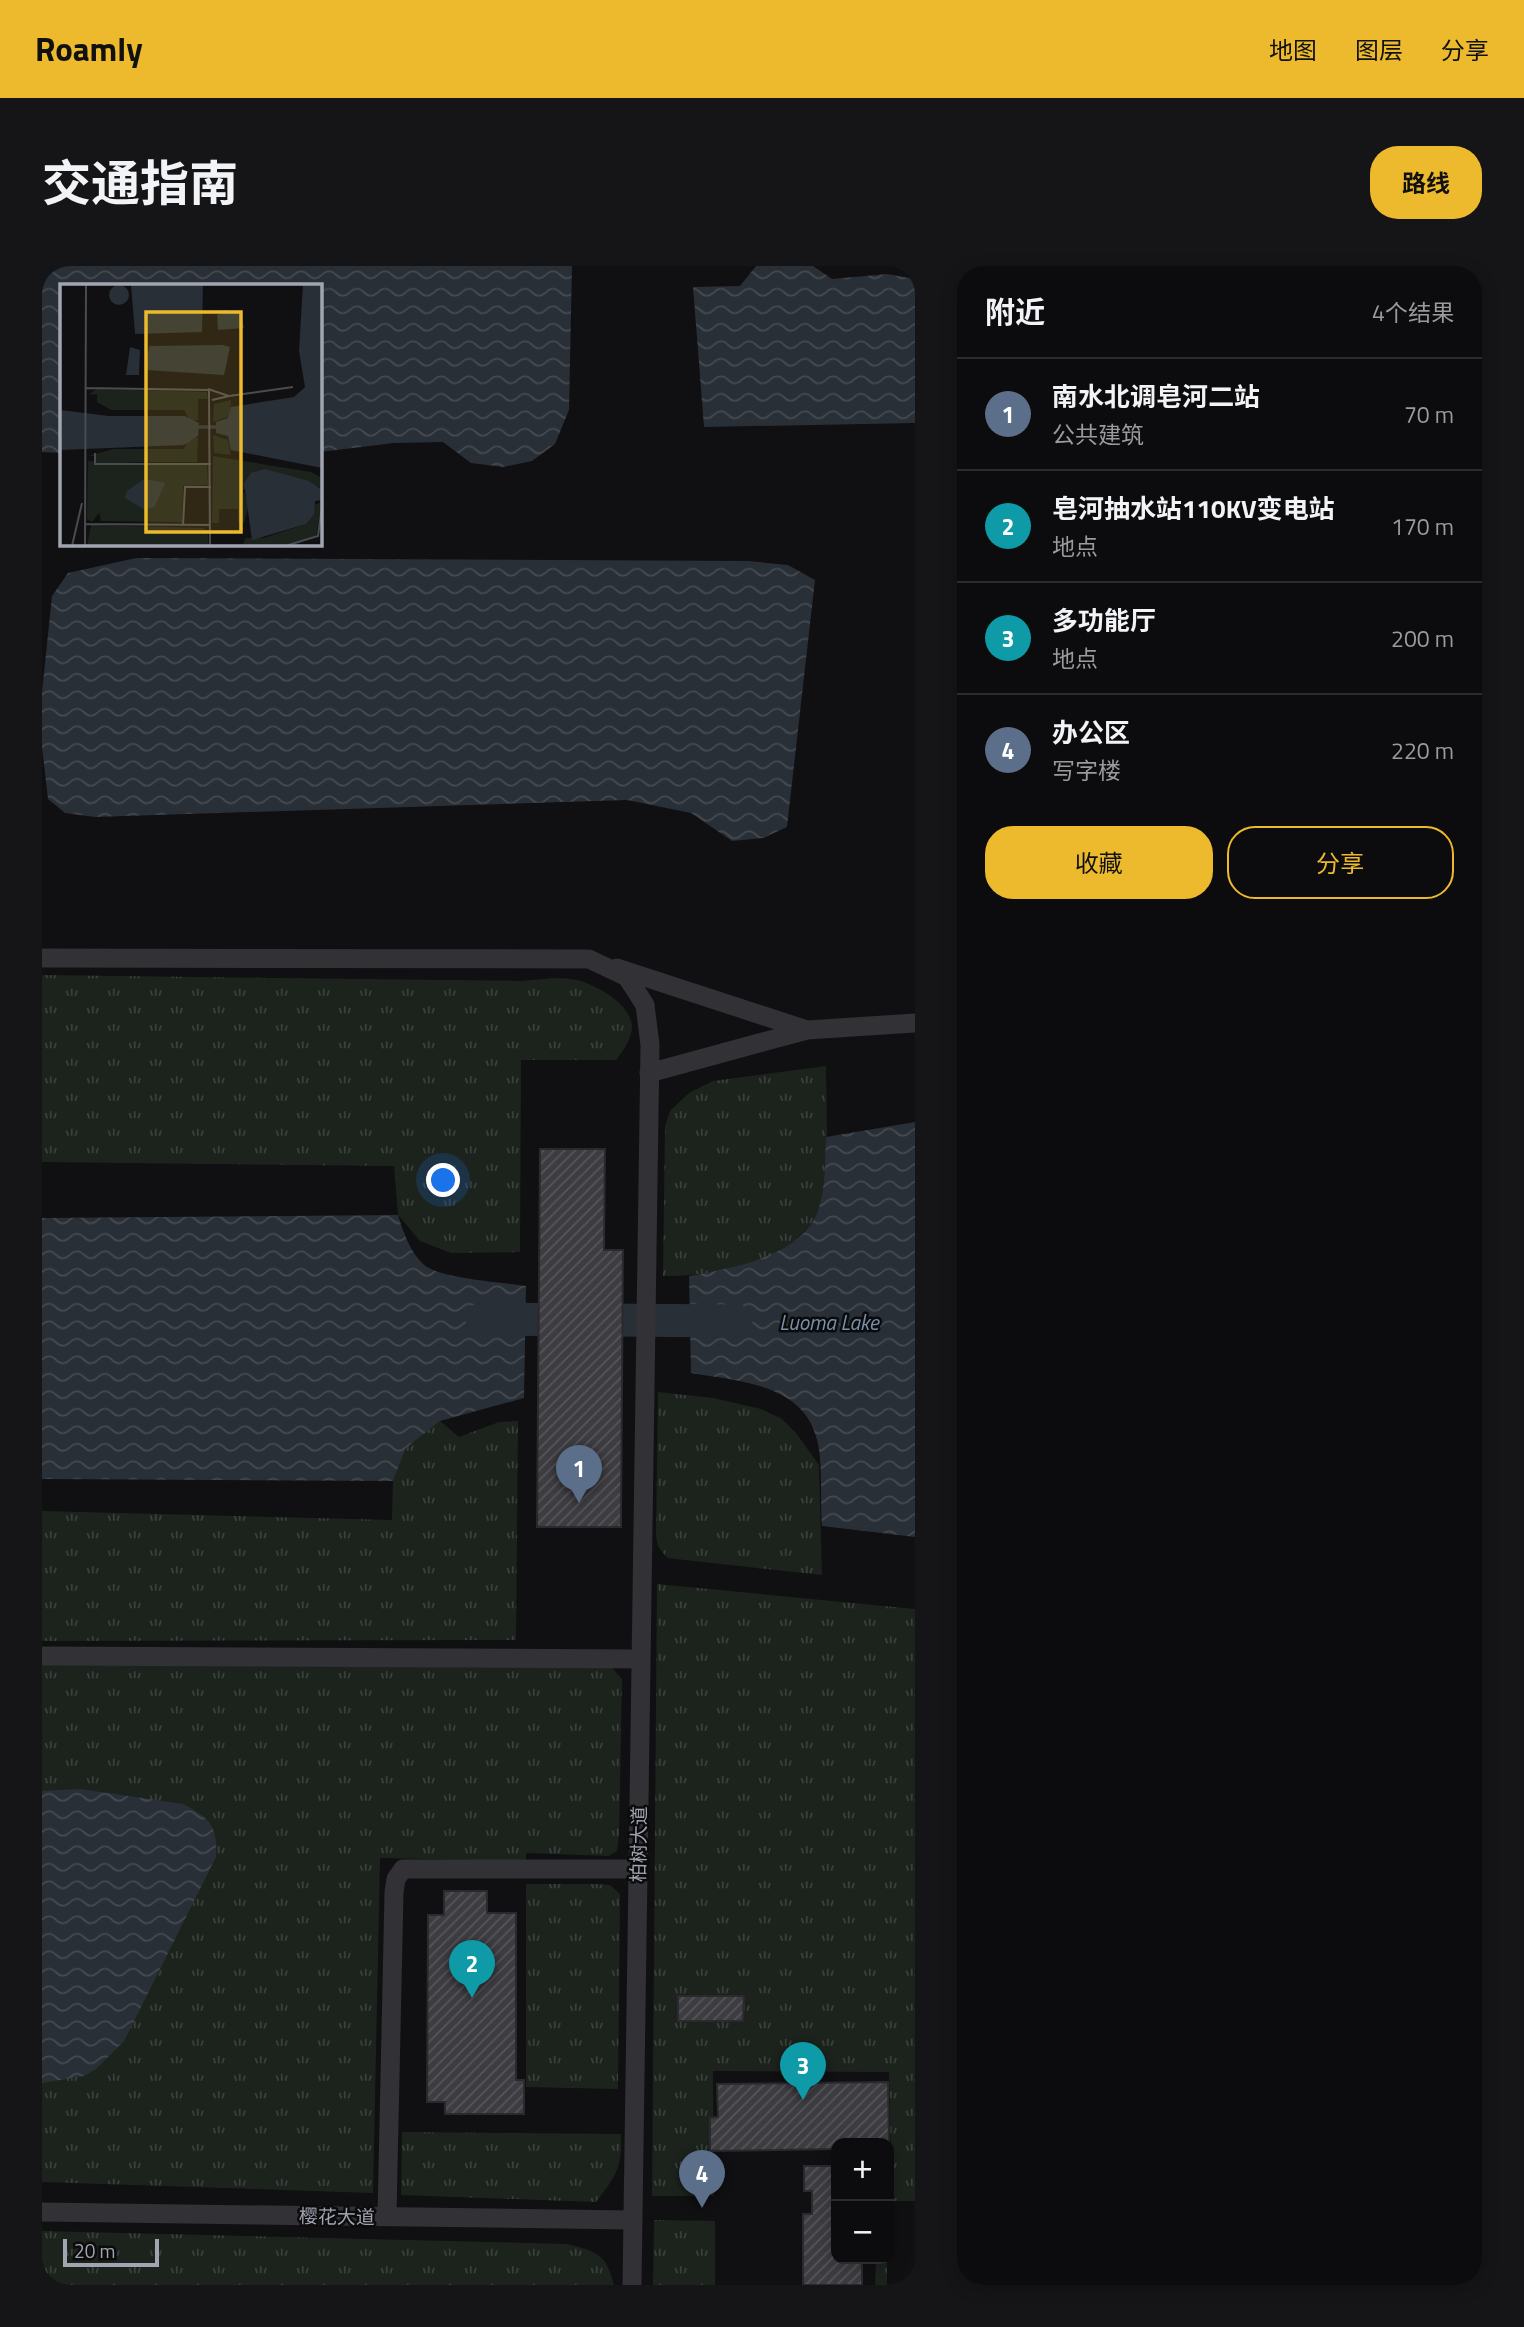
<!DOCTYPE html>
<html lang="zh">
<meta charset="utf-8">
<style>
body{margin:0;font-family:"Titillium Web","Noto Sans SC",sans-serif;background:#151416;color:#f1f3f6}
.controls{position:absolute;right:21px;bottom:21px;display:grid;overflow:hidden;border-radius:14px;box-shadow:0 4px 18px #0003}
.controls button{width:63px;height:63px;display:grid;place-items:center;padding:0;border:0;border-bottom:2px solid #2c2b2e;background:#0c0b0d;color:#f1f3f6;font:35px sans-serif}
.scale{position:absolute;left:21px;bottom:18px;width:96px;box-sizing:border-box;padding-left:7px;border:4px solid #a1a5b1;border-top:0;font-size:19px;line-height:24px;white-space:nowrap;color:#a1a5b1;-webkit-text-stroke:5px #0b0b0c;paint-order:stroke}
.you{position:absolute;left:402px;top:915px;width:24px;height:24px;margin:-18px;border:5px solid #fff;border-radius:50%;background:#1a73e8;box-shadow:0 0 0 10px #1a73e833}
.badge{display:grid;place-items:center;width:46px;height:46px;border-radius:50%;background:#ecba2c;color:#fff;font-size:23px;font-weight:700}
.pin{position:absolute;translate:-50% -58px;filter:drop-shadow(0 2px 4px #0008)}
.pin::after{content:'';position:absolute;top:37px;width:24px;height:21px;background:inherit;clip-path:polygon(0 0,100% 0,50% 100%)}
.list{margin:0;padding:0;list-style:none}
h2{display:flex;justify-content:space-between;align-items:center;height:91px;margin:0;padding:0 28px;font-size:30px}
h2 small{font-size:23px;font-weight:400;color:#9a9b9d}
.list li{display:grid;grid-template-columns:46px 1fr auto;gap:21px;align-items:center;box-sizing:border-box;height:112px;padding:0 28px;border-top:2px solid #2c2b2e}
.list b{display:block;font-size:26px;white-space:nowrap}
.list p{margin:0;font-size:23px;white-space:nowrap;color:#9a9b9d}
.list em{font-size:23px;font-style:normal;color:#9a9b9d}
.actions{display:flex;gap:14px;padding:21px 28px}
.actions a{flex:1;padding:16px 0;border:2px solid #ecba2c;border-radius:28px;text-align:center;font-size:24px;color:#ecba2c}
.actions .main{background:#ecba2c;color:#111}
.map{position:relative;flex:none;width:873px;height:2019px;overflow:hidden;border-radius:28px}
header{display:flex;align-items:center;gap:42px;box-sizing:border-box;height:98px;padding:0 35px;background:#ecba2c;color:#111}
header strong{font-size:33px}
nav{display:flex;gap:38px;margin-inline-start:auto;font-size:24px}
.intro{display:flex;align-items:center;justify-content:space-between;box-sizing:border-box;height:168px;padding:0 42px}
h1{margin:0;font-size:49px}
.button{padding:18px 32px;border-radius:28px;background:#ecba2c;color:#111;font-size:24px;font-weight:700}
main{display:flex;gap:42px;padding:0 42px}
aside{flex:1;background:#0c0b0d;border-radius:28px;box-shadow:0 4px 18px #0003}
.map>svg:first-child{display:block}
.grass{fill:url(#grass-tufts)}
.water{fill:url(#water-waves)}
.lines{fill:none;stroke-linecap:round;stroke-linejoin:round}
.canal{stroke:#292f36;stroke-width:33}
.building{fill:url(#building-hatch);stroke:#2a292d;stroke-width:2}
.service{stroke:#313136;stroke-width:19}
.labels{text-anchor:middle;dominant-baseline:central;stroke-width:5;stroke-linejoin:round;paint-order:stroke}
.street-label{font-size:19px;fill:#a1a5b1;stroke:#0b0b0c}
.water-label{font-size:21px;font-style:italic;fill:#7890ac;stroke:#0b0b0c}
.inset-river{fill:none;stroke:#292f36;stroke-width:3.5}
.inset-road{fill:none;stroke:#4a4b51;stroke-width:2}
.view{fill:#ecba2c;fill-opacity:0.15;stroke:#ecba2c;stroke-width:3.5}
.inset-edge{fill:none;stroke:#a1a5b1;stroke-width:3.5}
</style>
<header>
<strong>Roamly</strong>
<nav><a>地图</a><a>图层</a><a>分享</a></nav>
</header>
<div class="intro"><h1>交通指南</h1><a class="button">路线</a></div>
<main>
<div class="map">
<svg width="873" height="2019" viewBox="0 0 873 2019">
<defs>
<pattern id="grass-tufts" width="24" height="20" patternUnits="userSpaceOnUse" patternTransform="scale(1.75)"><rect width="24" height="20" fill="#1c231d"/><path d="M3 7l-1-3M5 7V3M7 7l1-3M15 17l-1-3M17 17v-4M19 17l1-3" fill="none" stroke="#3a403b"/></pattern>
<pattern id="water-waves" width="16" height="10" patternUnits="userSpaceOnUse" patternTransform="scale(1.75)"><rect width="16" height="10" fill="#292f36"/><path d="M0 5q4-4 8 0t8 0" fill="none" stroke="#454a51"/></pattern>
<pattern id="building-hatch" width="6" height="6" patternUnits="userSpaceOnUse" patternTransform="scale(1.75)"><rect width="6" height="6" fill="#3c3c41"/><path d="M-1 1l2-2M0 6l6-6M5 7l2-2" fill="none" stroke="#55555a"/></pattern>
</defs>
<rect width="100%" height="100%" fill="#100f11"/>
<path class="grass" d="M0,709L480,715C495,714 513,711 529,713C550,716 588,736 590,760C590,773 581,785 574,794H479L478,986L409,987L378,975L356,949L352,900L0,896Z
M784,800C784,835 789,920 774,949C749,998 670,1010 621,1010L623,860L628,845L647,827L671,815Z
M616,1126L671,1132L719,1143L740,1153L754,1167L777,1199L780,1309L625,1292L616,1280L614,1270Z
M398,1155L417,1171L457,1156L476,1155L474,1374L0,1375V1245L350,1254L351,1215L364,1182Z
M615,1318L873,1343V1935H850L847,1806L671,1805L672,1930H610Z
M0,1397L560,1400L571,1403L580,1413L577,1569L575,1585L567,1590L484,1587V1595L338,1592L331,1927L0,1916Z
M484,1618H554L568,1619L578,1628L576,1823L484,1821Z
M360,1866L579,1868C580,1901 575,1909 554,1936L359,1929Z
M612,1954L673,1955V2019H611Z
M0,1965L525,1978C555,1986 564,1987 572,2019H0Z
M834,1993H845V2019H833Z"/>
<path class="water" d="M0,0H530L527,144L513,178L490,195L461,201L429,197L401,176L352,177L278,186V19H19V187L0,186Z
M714,0H771L790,13L845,8L873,13V157L662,161L651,21L698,20Z
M94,292L706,295L746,299L773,314L745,561L721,572L690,575L649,547L585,534L53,551L23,547L6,533L0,481V426L10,330L26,307Z
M873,856V1271L780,1260C778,1234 781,1204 776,1178C764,1117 699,1116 649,1107L647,1010C689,1002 756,992 775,947C784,924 783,895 784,871Z
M356,949C361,965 368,986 381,998C397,1013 460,1016 484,1020L482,1132L398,1155L364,1182L351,1215L0,1213V952Z
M38,1523L141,1538C168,1552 176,1560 174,1591L82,1775L54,1803L42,1810L0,1817V1525Z"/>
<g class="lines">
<path class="canal" d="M440,1053L694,1055"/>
</g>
<path class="building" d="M498,883H563L562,984H581L579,1261H495Z
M402,1625H445V1647H474V1814H482V1848H403V1836H385L386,1649H402Z
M636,1730H702L701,1755H636Z
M846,1816L847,1877H794V1883L668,1885V1852L676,1851L675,1818Z
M762,1900H794V1993H820V2019H761V1948H770V1925H762Z"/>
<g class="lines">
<path class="service" d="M0,692L547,693L585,711L603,739L608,779L590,2019
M575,702L765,764L607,807
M765,764L873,757
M0,1390L599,1393
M0,1946L590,1954
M345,1950L352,1626L354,1613L361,1603H595"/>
</g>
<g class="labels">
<g class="street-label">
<text transform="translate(596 1578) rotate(-89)">柏树大道</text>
<text transform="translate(295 1950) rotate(1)">樱花大道</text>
</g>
<g class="water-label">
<text x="787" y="1056">Luoma Lake</text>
</g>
</g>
<g transform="translate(18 18)">
<rect width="262" height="262" fill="#100f11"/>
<path d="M36,105L147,108L148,115H138V136H130L124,126H51L37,118V110L29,111ZM171,116L170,132L153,138L154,120ZM153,151L168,156L171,171L154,169ZM129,154H138L137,178H36V172H28L54,165H124ZM153,172L251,188L262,194V202L256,205L249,197L183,206L189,221L184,239H178V225H159V239H152ZM28,177L147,181L148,201L123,202L122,238L41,237L39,229L32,238L27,235ZM262,218L256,252L221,262H182L186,254H204L246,240L254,231V221ZM31,241L143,244L148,247V262H27Z" fill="#1c231d"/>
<path d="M71,0H143L142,48L75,50ZM243,0H262V184L171,166L168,152L156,149V138L168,134L171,123L234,113L245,103L239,67ZM49 11a10 10 0 1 1 20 0a10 10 0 1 1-20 0ZM165,26L181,30L184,44L158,46L157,31ZM163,61L170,63L164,91L86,86L89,62ZM70,63L80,66L79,91H66ZM0,126L49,132H125L139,139L138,152L124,161L0,166ZM205,185L249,197L262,206V216L255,217L254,231L246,240L192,256L184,199L191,189ZM84,195L105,199L95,222L85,226L65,214L67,207Z" fill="#292f36"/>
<path class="inset-river" d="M135,143H159"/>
<path class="inset-road" d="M26,104L149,106L150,262M148,105L169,112L152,116M169,112L233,103M35,169V180H151M25,240L150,241M123,241L125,203H151M12,262L22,219M25,262L26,0M225,262L258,252L262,222"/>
<path class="view" d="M86,28H181V248H86Z"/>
<rect width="262" height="262" class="inset-edge"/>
</g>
</svg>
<div class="controls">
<button>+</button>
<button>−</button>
</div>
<div class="scale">20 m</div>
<div class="you"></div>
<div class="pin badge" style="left:537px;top:1237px;background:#5c6f8a">1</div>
<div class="pin badge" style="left:430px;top:1732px;background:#0f9aa8">2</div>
<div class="pin badge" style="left:761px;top:1834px;background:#0f9aa8">3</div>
<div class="pin badge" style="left:660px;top:1942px;background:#5c6f8a">4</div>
</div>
<aside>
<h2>附近<small>4个结果</small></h2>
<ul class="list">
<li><span class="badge" style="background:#5c6f8a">1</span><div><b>南水北调皂河二站</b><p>公共建筑</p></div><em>70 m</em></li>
<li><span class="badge" style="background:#0f9aa8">2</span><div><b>皂河抽水站110KV变电站</b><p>地点</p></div><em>170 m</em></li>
<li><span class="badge" style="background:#0f9aa8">3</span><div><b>多功能厅</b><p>地点</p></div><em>200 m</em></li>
<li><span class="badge" style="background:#5c6f8a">4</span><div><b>办公区</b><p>写字楼</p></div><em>220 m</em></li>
</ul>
<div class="actions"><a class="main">收藏</a><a>分享</a></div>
</aside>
</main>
